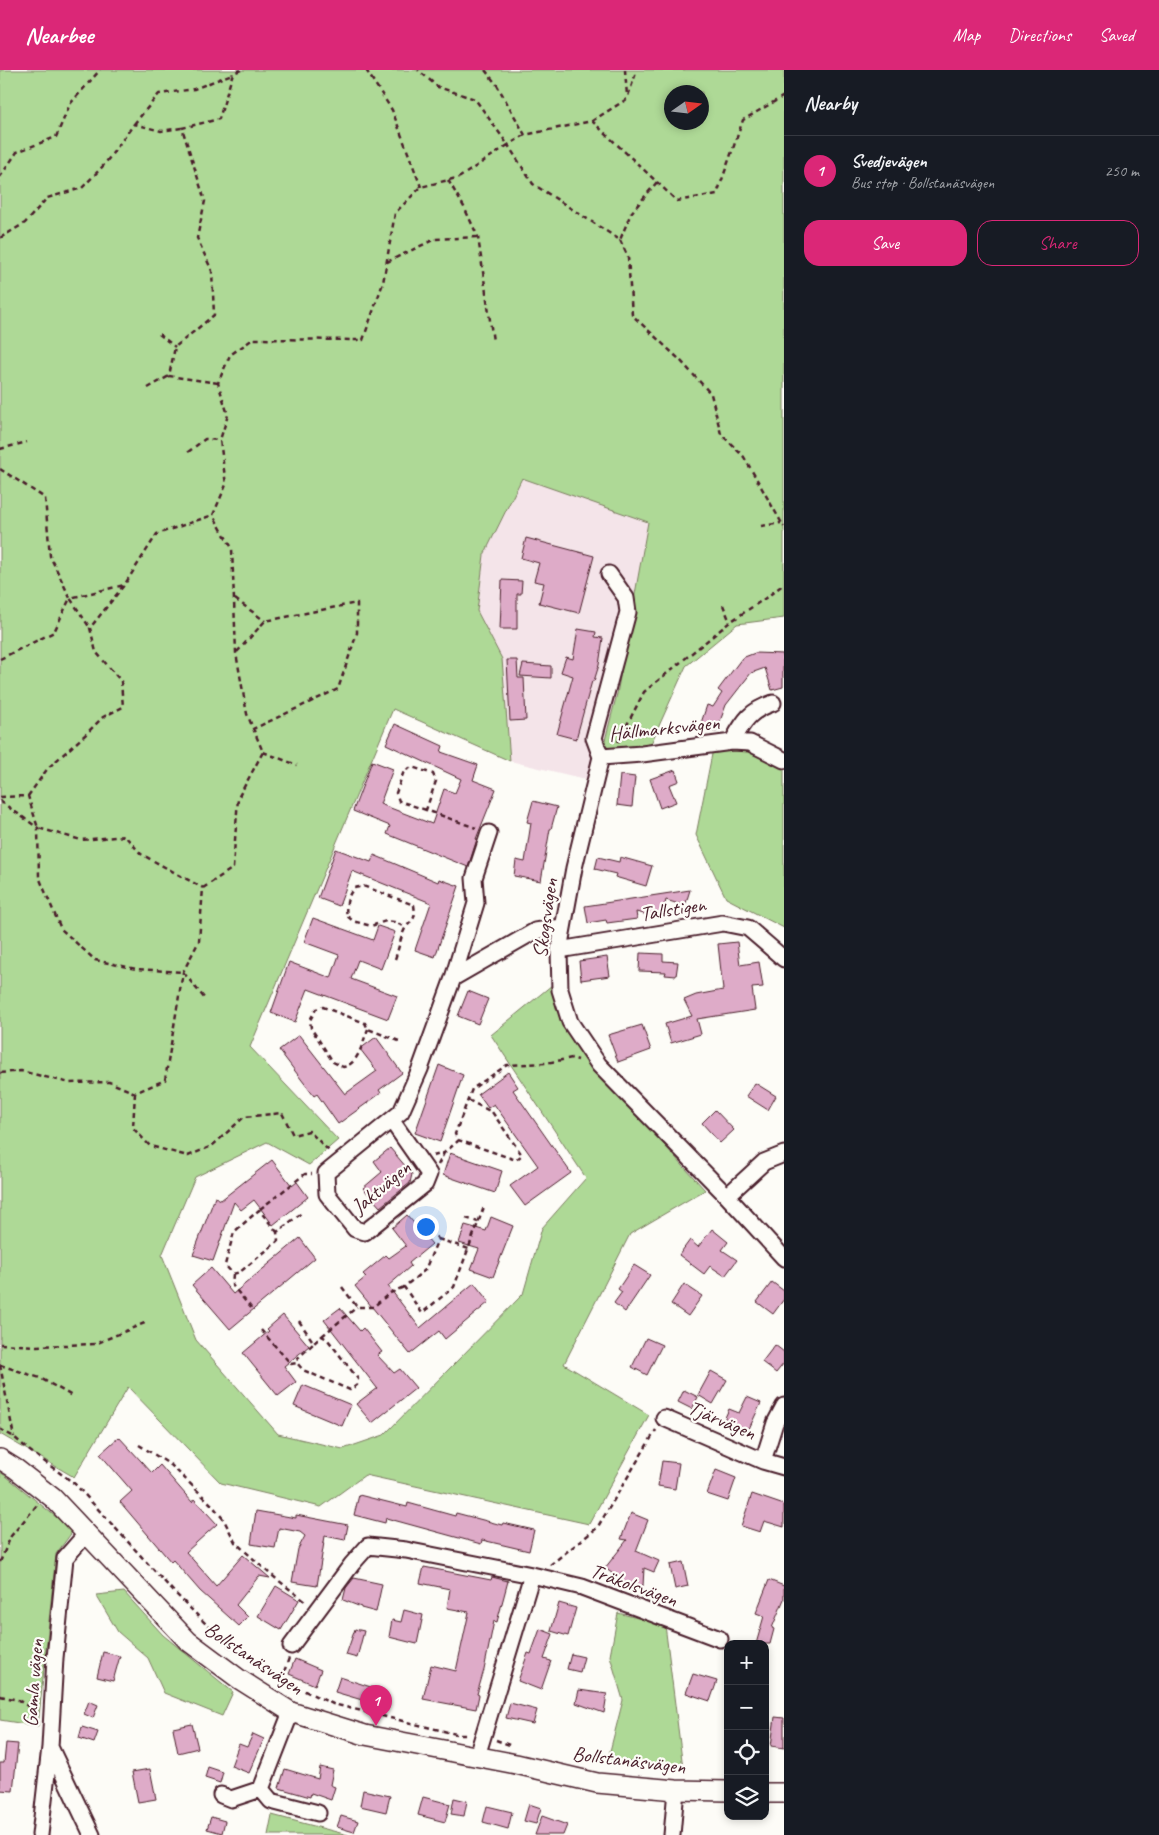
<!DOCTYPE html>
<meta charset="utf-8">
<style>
body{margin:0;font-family:Caveat,sans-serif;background:#242831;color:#f1f3f6}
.controls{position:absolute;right:15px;bottom:15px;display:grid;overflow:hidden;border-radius:10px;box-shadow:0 2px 8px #0003}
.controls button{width:45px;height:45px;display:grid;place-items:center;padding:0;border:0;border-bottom:1px solid #363941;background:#171b24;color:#f1f3f6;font:25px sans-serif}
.compass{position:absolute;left:664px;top:15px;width:45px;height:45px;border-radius:50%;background:#171b24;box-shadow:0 2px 8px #0003;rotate:76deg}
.you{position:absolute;left:425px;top:1156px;width:18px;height:18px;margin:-12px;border:4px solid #fff;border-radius:50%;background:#1a73e8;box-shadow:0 0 0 8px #1a73e833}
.badge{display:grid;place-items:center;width:32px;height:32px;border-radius:50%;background:#db2777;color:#fff;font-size:16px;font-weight:700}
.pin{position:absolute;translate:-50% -41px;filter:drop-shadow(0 1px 2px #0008)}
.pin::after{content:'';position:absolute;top:26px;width:18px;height:15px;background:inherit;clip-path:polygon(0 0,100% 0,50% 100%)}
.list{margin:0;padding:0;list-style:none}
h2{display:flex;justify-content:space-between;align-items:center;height:65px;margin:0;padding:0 20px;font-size:21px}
h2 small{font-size:16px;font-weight:400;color:#9ea1a6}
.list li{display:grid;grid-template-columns:32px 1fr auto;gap:15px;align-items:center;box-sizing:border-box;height:70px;padding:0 20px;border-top:1px solid #363941}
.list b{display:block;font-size:19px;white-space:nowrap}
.list p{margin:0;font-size:16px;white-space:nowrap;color:#9ea1a6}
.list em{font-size:16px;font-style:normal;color:#9ea1a6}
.actions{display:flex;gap:10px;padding:15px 20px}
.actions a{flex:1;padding:11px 0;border:1px solid #db2777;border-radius:15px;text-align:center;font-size:18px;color:#db2777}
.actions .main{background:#db2777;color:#fff}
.icon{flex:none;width:28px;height:28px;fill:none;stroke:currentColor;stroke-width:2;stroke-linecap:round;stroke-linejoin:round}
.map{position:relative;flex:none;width:784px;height:1765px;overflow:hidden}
header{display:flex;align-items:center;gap:30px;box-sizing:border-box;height:70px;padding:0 25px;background:#db2777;color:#fff}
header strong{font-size:24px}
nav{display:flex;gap:28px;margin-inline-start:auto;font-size:18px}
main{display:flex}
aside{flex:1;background:#171b24}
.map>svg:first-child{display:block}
.built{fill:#f4e4e9}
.green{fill:#aed996;stroke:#7c7c60;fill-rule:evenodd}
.building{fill:#deabc8;stroke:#4a1f2b}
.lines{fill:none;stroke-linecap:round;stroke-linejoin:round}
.minor-casing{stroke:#4a1f2b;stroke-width:19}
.tertiary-casing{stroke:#4a1f2b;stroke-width:22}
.path{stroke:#4a1f2b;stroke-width:2.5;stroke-dasharray:5 4;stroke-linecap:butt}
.minor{stroke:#fdfcf7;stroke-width:15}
.tertiary{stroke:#fdfcf7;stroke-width:19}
.labels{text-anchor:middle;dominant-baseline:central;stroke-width:4.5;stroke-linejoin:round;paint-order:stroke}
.street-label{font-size:21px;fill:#4a1f2b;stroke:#fdfcf7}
</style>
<header>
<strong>Nearbee</strong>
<nav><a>Map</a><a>Directions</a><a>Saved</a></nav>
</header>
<main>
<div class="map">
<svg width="784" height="1765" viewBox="0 0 784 1765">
<rect width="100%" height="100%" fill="#fdfcf7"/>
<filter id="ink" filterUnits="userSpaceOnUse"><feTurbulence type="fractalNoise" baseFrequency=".02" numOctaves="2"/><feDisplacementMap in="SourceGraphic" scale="10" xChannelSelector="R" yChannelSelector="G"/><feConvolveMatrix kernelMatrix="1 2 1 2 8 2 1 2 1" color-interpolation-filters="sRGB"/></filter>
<g filter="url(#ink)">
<path class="built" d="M522,407L648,452L617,624L603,678L589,710L510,691L502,589L477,541L484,485Z"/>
<path class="green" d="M0,0H784V548L737,554L686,596L649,678H603L617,624L648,452L522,408L484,485L477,541L502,589L510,691L393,639L250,977L338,1070L309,1095L267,1072L195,1107L162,1185L196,1270L278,1364L343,1379L384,1365L523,1224L542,1158L586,1108L491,965L552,915L563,954L597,1001L705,1120L630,1164L564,1294L649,1345L589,1454L365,1405L321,1437L221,1413L128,1317L74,1407L0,1364ZM672,22H702V52H672Z
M713,679L753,680L784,694V858L726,828L696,765Z
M0,1402L6,1406L73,1461L56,1484L38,1656L0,1650Z
M124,1522L163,1565L233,1622L222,1646L164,1623L148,1588L118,1562L96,1525Z
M618,1543L665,1555L683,1698L608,1689L623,1630L610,1586Z
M272,1745L348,1765H268Z"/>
<path class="building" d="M526,468L594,486L579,543L539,533L544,513L534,511L539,493L521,488Z
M502,510L522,511L521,524H517V559H500Z
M578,559L596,562L595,567L603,568L599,595L594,611H592L576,669L557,664L573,606L561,602L566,587L573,589Z
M755,583L783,584V617L772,620L765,598L751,603L726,635L716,662L700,656L707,635L713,637L722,623L718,620L742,588Z
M507,590H517L518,608H524L526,650L510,651Z
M523,594L551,596V608L520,606Z
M395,654L443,676L441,682L478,695L473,710L496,719L476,769H477L468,797L387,764L390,756L353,741L372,691L393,699L380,734L432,754L444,719L455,723L461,709L386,674Z
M675,700L679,711L669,715L676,732L660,738L650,709Z
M620,705L635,707L632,737L617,735Z
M533,731L557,737L551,759H550L541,811L514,806L516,790L525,792L531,753L527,752Z
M336,779L371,792L374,785L438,812L439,809L459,816L435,887L415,880L431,833L352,801L339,836L318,828Z
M598,787L619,792L620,787L652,796L646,816L615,807L616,804L595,799Z
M690,820L685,836L666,830L661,848L636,842L637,849L607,853L606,850L588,853L585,836Z
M313,848L373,870L378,856L395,862L381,899L358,890L351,909L397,926L388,949L308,919L295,952L271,943L289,892L331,908L339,885L304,872Z
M737,872L740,895L759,892L763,917L752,918L755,940L697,949L701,964L671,973L665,954L692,946L684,930L696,925L723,920L718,874Z
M640,883L663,884V891L678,892L676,906L665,905L666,902L639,901Z
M607,887L610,906L581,910L579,891Z
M468,921L488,929L478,954L458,946Z
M642,955L651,980L618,992L608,965Z
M299,965L345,1024L377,1001L360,979L376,967L402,1003L379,1020L381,1023L338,1054L317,1024L314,1026L279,980Z
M439,995L463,1005L440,1072L415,1063Z
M508,1002L518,1017L513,1020L571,1103L525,1136L510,1116L538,1096L494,1034L488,1038L478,1024Z
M755,1013L776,1026L768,1040L746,1026Z
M715,1040L734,1060L720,1073L702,1053Z
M390,1078L412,1104L410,1113L380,1137L363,1118L382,1102L374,1091Z
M450,1083L502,1101L495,1123L443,1105Z
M272,1090L292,1116L297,1112L308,1127L273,1155L254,1130L241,1140L234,1132L213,1191L193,1185L215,1127L221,1130Z
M407,1145L432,1174L409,1193L411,1196L388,1216L420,1258L474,1213L489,1232L445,1269L439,1261L410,1284L355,1216L366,1207L363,1204L386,1185L389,1188L406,1176L392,1158Z
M491,1147L513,1156L493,1207L471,1199L479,1179L459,1173L465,1155L486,1161Z
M712,1159L728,1172L722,1180L737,1190L725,1206L710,1196L704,1204L679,1185L690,1170L698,1177Z
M300,1168L315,1188L230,1259L192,1215L211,1198L233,1224Z
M634,1195L650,1205L625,1242L614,1233L622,1222L618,1219Z
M772,1212L784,1221V1229L773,1244L757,1232Z
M684,1214L702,1226L688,1246L671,1234Z
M340,1238L360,1261L363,1258L382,1282L377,1285L394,1303L400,1299L416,1318L372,1353L356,1334L377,1318L324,1250Z
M283,1245L309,1276L284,1296L296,1312L278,1326L243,1283L269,1261L267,1259Z
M646,1268L662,1275L647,1305L632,1297Z
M775,1275L784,1282V1293L776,1303L762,1292Z
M711,1301L727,1310L713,1334L698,1325Z
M303,1315L351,1335L342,1356L294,1336Z
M684,1320L698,1327L692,1339L678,1332Z
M747,1327L761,1333L747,1363L723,1352L729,1339L739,1343Z
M119,1367L152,1403L160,1395L192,1432L194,1429L217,1454L186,1482L216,1516L243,1485L270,1508L259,1506L236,1535L248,1547L239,1556L200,1521L173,1490L171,1492L120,1432L132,1421L100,1384Z
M662,1391L679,1393L675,1419L658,1416Z
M716,1400L736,1408L728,1431L707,1424Z
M752,1424L784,1435V1457L764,1451L760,1462L741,1456Z
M359,1425L407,1437L408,1433L455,1446L456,1443L502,1455L503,1453L534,1460L529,1481L482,1470L481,1474L386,1448L385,1453L354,1445Z
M256,1441L296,1448V1445L348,1455L345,1470L325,1466L317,1516L292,1512L298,1479L305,1466L300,1462L279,1458L275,1478L251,1474Z
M631,1443L648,1450L636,1481L659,1491L654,1502L644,1498L643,1516L625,1513L605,1498L627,1470L621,1469Z
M683,1492L688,1516L675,1519L670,1495Z
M424,1497L491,1510L492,1507L508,1511L497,1552L494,1551L484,1600L477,1624L479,1625L476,1639L423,1629L431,1595L456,1601L469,1542L447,1538L450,1519L420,1513Z
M354,1508L382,1514L376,1542L361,1538V1537L343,1530L346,1518Z
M769,1510L784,1516V1529L772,1558L774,1559L770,1574H756L764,1546L756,1543Z
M276,1516L299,1530L281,1560L258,1546Z
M559,1533L576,1538L568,1566L551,1561Z
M404,1540L423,1545L417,1574L389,1567L392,1550L401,1552Z
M355,1559L364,1561L357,1588L346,1585Z
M540,1559L553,1564L544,1589L551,1591L541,1620L518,1611L528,1583L531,1584Z
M103,1582L120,1586L113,1611L97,1607Z
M571,1584L584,1587L580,1602L567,1599Z
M295,1589L321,1600L315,1615L289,1604Z
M693,1604L717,1611L710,1631L686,1623Z
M340,1607L383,1621L379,1635L335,1622Z
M579,1620L607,1624L604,1643L576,1633Z
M89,1631L98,1635L93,1648L84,1644Z
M510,1633L537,1640L533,1654L506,1648Z
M775,1647L784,1648V1678L771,1676Z
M192,1654L198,1678L178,1683L173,1658Z
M82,1657L98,1662L94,1673L79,1668Z
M253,1664L264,1669L249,1703L231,1696L239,1674L247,1677Z
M6,1673L18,1674L13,1721L0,1720V1693H4Z
M208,1697L223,1702L220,1713L205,1708Z
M320,1697L333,1700L330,1715L335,1717L331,1730L311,1723L310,1727L279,1718L285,1699L318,1709Z
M150,1699L156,1729L138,1732L132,1702Z
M363,1720L390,1726L386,1742L360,1736Z
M423,1727L450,1734L445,1752L418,1745Z
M454,1728L467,1731L464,1746L451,1744Z
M529,1734L541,1738L536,1754L524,1751Z
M487,1736L512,1742L508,1759L483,1752Z
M341,1746L358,1751L354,1762L337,1757Z
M542,1746L567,1755L563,1765H535Z
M211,1747L225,1751L222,1763L207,1759Z"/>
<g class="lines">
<defs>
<path id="minor" d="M609,504L626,528L628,542L594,668L601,687L574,798L559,880L560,920L570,952L599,995L727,1126L784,1188
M732,672C744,651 749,641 773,633
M601,687L642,684L732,672L750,673L784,690
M559,880L723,853L748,858L784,889
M453,908L476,833L474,808L489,763
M392,1051L429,1104L425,1114L365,1162L355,1159L327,1124L326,1103L401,1042L420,999L453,908L535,861L562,857
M727,1126L764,1092L784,1084
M784,1336L775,1353L763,1391L784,1397
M664,1348L763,1391
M87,1463L65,1488L55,1588L50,1677L92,1765
M532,1505L582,1517L720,1569
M291,1576L352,1494L368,1476L406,1480L532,1505L477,1686
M291,1642L261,1719L271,1731L318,1743
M221,1725L231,1729L261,1719
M40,1765L50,1677
M672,1765L676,1720"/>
<path id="tertiary" d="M0,1389L16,1399L53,1428L188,1571L239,1609L291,1642L365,1665L516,1694L597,1713L676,1720L728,1721
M765,1723H784"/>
</defs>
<use href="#minor" class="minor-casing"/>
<use href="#tertiary" class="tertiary-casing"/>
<path class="path" d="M366,0L392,40L421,117
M485,0L497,15L525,65L592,51L677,131L717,124L743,50L784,26
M625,0L627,26
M592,51L627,29L637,0
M134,54L159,24L194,19L232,4
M525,65L508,75L533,114L620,170L631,143L657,112
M0,107L17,82L56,67L70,34L100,0
M448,110L464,137L478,167L493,271
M0,168L25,153L47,128L82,118L104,95L134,54L161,61L182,58
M620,170L628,187L632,245L680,290L711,324L721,364L744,387L784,457
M387,192L435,169L478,167
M159,264L175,277
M218,313L169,306L175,277L214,245L212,201L197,168L205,131L182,58L219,49L233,3L241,0
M148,318L169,306
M0,379L27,372
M188,382L205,369L220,370
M0,399L45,428L50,486L70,528L124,515
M761,456L781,453
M235,529L265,551
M723,535L730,552
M237,582L265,551L357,533V563L338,619L253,659
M0,589L54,562L70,528L90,558
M618,672L644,622L730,552L767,527L784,514
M263,682L297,695
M28,726L48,698L85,665L103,647L123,637L121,611L96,582L90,558L125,514L157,464L213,445
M0,727L28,726L38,758L81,770L125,766L141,784L203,818
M0,731L38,758L39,807L61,859L95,890L136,899L183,902L205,929
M426,740L399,731L396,723L404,701L412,697L433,704L436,711L426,740L476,758
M395,889C398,881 402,862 406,857C414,848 416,849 414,835L363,816C360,817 357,817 355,818C347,824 345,838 347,846L353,851L371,856L386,851L394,852L406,857
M368,959C362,973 359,994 343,997L333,992L311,958L310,950L316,939L323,937L365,953L368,959L399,971
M0,1003L21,1001L70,1013L109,1012L135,1023L165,1010L183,902L199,871L203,818L233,798L238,728L263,682L247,644L236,583L232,478L213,445L226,415L220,370L228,345L218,313L230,285L253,269L363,270L383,213L395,143L421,117L460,107L508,75L475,29L438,17L418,0
M135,1023L133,1058L150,1076L188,1086L212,1076L244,1047L282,1043L293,1065L309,1061L331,1083
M468,1030L492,1042L522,1085L516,1090L458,1070L455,1064L472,1019L507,995L546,993L572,988L578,990
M433,1086L444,1083L458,1071
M438,1095L444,1083
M260,1139L305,1104H312
M466,1148L478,1152
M425,1152L438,1169L425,1200L404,1217L422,1243L454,1217L484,1137
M277,1162L259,1140L234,1162L225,1195L233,1204L240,1202L278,1171L277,1162L303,1142
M438,1169L469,1179
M233,1204L232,1215L252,1239
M342,1217L357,1237H373L390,1223L404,1217
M299,1251L314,1273L322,1266L328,1270L358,1309L357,1315L350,1320L303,1300L297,1293L298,1288L314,1273
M261,1260L291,1294L297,1293
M322,1266L357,1237
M0,1274L37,1276L95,1274L147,1252
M0,1295L40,1308L74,1327
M0,1295L14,1367
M0,1359L14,1367L30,1381L75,1414L173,1521L225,1573L281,1610L333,1634L460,1665H469
M139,1375L171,1395L212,1435L224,1450L235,1472L269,1503L306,1532
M0,1492L11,1466L38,1434
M550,1495L597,1458L656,1360
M281,1610L289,1588
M0,1626L18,1630L39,1643
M496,1670L512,1676"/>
<use href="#minor" class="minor"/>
<use href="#tertiary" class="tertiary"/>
</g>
</g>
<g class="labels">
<g class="street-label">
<text transform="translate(664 658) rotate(-6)">Hällmarksvägen</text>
<text transform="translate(673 839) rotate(-9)">Tallstigen</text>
<text transform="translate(545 848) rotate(-82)">Skogsvägen</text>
<text transform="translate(381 1117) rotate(-40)">Jaktvägen</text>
<text transform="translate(722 1350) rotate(23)">Tjärvägen</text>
<text transform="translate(634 1515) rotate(20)">Träkolsvägen</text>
<text transform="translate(254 1588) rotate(34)">Bollstanäsvägen</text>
<text transform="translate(33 1613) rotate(-86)">Gamla vägen</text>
<text transform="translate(629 1690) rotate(7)">Bollstanäsvägen</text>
</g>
</g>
</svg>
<div class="controls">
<button>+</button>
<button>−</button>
<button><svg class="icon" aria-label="locate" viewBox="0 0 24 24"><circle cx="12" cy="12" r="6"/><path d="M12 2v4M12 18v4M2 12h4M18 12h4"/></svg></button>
<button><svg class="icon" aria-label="layers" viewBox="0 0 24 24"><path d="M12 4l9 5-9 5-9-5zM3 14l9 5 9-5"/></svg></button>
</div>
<svg class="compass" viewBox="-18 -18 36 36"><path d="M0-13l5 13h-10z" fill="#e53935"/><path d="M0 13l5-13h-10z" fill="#9ea1a6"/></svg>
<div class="you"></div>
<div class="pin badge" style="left:376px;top:1656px">1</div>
</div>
<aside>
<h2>Nearby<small></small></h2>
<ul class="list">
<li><span class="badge">1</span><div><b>Svedjevägen</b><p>Bus stop · Bollstanäsvägen</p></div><em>250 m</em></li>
</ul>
<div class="actions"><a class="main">Save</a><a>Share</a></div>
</aside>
</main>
